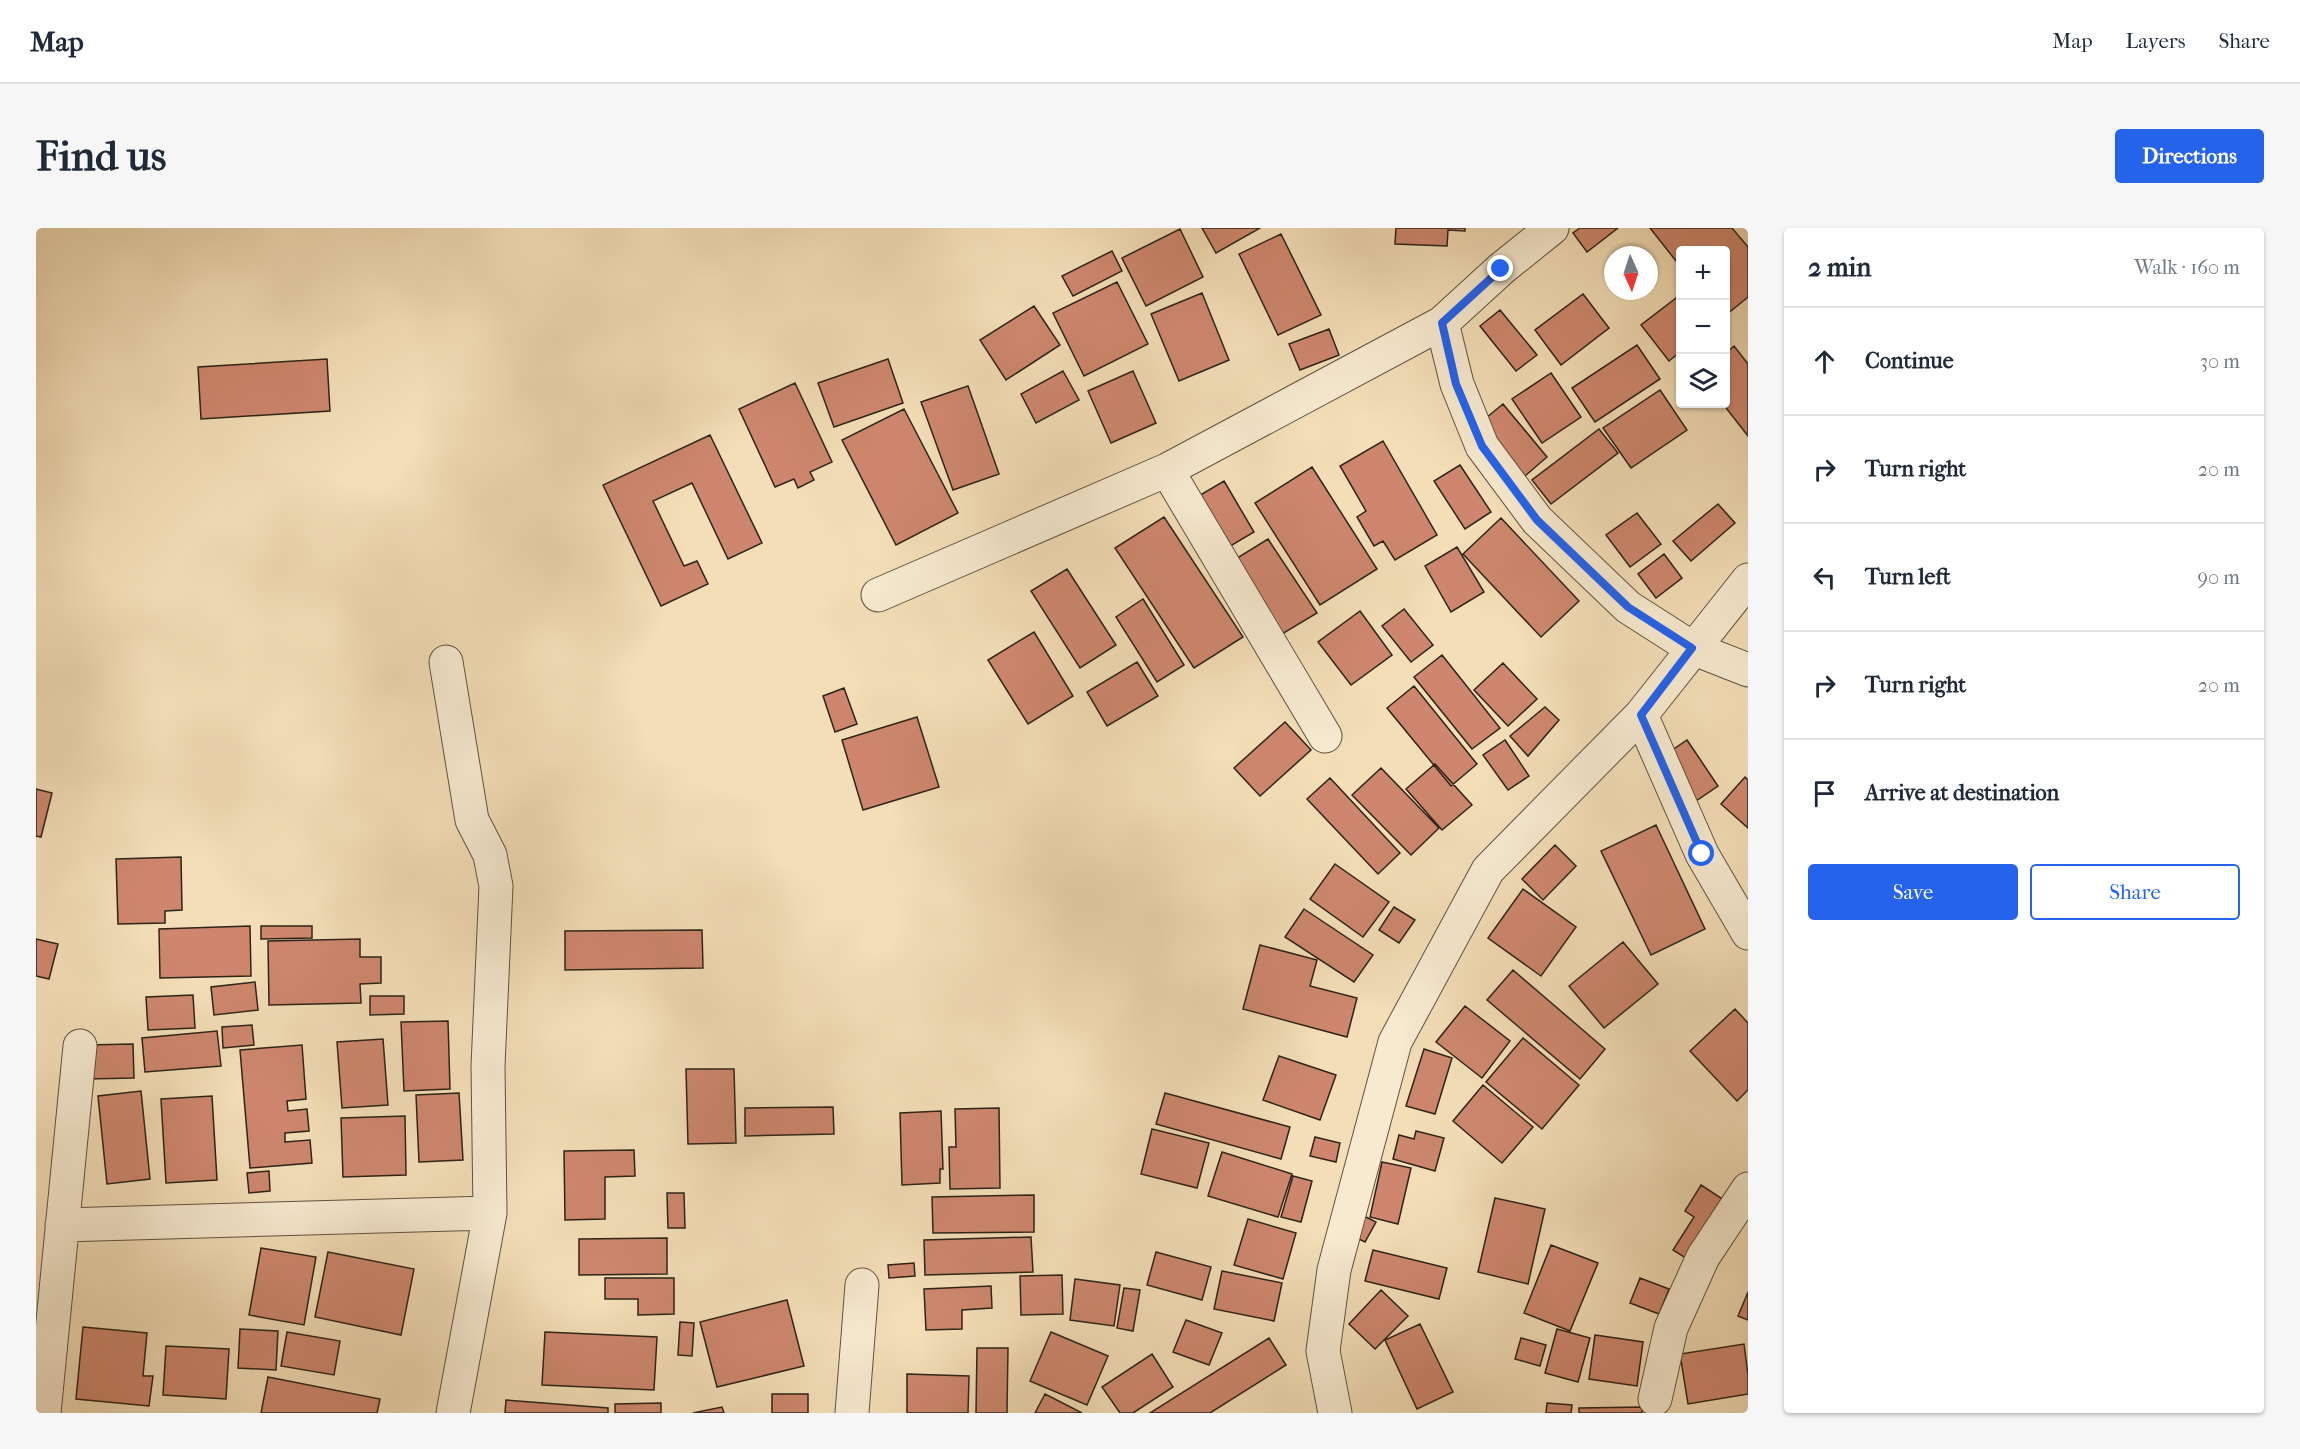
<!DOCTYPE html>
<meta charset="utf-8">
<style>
body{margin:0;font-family:"IM FELL French Canon",serif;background:#f6f6f7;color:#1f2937}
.controls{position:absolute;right:18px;top:18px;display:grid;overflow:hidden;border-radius:6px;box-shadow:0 2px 4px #0004}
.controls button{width:54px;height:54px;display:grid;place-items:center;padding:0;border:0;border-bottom:2px solid #e0e1e3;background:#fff;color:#1f2937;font:30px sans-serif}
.compass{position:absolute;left:1568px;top:18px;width:54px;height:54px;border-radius:50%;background:#fff;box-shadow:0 2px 4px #0004;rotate:177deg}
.stop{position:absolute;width:18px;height:18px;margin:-14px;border:4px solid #2563eb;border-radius:50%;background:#fff}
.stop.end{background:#2563eb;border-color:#fff;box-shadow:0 2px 6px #0008}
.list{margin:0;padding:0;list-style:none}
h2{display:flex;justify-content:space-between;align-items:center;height:78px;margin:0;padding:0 24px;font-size:26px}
h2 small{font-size:20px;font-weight:400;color:#747a83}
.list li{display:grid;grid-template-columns:39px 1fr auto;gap:18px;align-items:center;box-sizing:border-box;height:108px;padding:0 24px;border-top:2px solid #e0e1e3}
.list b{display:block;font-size:22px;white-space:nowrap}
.list em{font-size:20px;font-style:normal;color:#747a83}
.actions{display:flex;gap:12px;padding:18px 24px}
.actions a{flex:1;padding:14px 0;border:2px solid #2563eb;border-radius:6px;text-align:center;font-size:21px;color:#2563eb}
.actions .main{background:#2563eb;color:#fff}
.icon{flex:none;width:33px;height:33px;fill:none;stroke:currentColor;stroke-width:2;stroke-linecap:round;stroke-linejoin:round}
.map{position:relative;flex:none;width:1712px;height:1185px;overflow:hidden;border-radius:6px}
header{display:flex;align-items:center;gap:36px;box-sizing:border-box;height:84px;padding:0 30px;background:#fff;border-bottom:2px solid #e0e1e3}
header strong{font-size:28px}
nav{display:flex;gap:33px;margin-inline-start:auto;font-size:21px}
.intro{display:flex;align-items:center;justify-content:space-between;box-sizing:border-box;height:144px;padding:0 36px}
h1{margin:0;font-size:42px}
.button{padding:15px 27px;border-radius:6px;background:#2563eb;color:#fff;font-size:21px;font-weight:700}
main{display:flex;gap:36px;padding:0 36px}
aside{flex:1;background:#fff;border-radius:6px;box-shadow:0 2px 4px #0004}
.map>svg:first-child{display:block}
.building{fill:#ce876e;stroke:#2d231a;stroke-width:1.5}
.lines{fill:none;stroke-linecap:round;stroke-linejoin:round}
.street-casing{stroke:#5e5241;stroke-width:35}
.street{stroke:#f7ead0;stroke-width:33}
.route{stroke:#2563eb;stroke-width:8}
</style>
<header>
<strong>Map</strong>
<nav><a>Map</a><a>Layers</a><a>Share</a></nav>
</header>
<div class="intro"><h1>Find us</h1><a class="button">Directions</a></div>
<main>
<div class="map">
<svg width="1712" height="1185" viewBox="0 0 1712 1185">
<rect width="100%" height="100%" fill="#f3deb7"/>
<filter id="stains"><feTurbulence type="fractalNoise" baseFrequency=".00333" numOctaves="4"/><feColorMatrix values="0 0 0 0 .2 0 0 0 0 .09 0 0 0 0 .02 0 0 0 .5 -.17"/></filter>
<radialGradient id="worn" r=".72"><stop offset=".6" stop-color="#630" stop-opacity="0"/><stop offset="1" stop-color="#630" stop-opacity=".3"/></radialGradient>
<path class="building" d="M1166,0H1224L1180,25Z
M1360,0H1429V3L1412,2L1411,18L1359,16Z
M1544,0H1582L1551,24L1537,5Z
M1614,0H1696L1712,19V69L1690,87V22H1644V38Z
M1144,1L1167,49L1110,78L1086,30Z
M1245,6L1285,87L1242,107L1203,26Z
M1076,23L1086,43L1037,68L1026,48Z
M1081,54L1112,116L1048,148L1017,85Z
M1166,65L1193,132L1143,153L1115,86Z
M1547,66L1573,100L1525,137L1499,102Z
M1644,67V124L1633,133L1605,97Z
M998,78L1024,117L970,152L944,112Z
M1464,82L1501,127L1480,143L1444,98Z
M1293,101L1303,127L1264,142L1253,116Z
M1601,117L1624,151L1559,194L1536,160Z
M1698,118L1712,136V208L1687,176H1690V125Z
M291,131L294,183L165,191L162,139Z
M852,131L867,175L798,199L782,155Z
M1027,143L1043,172L1000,195L985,166Z
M1097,143L1120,195L1075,215L1052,163Z
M1515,145L1545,189L1506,215L1476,171Z
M759,155L796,234L774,244L778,252L762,260L758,251L739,259L703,181Z
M932,158L963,246L917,262L885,174Z
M1624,162L1651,202L1595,240L1567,200Z
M1467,176L1511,229L1489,248L1445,194Z
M868,181L922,285L860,317L806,212Z
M1563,201L1582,225L1515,276L1496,252Z
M674,207L726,315L692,331L656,255L617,273L648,338L661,333L672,356L625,378L567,257Z
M1347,213L1401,307L1359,332L1347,313L1338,318L1321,289L1330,283L1304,238Z
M1424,237L1455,284L1429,301L1398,253Z
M1276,239L1341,341L1284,377L1219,275Z
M1188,253L1218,304L1191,320L1161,269Z
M1682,276L1699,295L1655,333L1637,313Z
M1601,285L1625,316L1594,339L1570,307Z
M1128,289L1207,409L1158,440L1079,320Z
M1465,290L1543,373L1505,409L1427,326Z
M1232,311L1281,385L1246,406L1198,332Z
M1421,319L1448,364L1415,384L1389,338Z
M1628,326L1646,350L1620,370L1602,346Z
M1031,341L1080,417L1044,440L995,363Z
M1107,371L1148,437L1121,454L1080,389Z
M1368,381L1397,417L1375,434L1346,398Z
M1324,383L1356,427L1315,457L1282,414Z
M998,404L1037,468L992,496L952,432Z
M1406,427L1464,500L1436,521L1378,449Z
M1101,434L1122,468L1071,498L1051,464Z
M1467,435L1501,471L1472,498L1438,462Z
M1378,458L1441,536L1415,558L1351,480Z
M808,460L821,496L799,504L787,468Z
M1509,479L1523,492L1492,528L1474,508Z
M881,489L903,559L827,582L806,512Z
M1249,494L1275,522L1224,568L1198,540Z
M1469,512L1493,548L1472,562L1447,527Z
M1651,512L1682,558L1660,573L1629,527Z
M1399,536L1436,577L1406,602L1370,561Z
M1345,540L1403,600L1375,627L1316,567Z
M1709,549L1712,552V600L1685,576Z
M1294,550L1364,625L1342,646L1271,571Z
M0,561L16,565L5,609L0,608Z
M1620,597L1669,701L1615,727L1565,623Z
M1519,617L1540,638L1507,672L1486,651Z
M145,629L146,682L129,683V695L82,696L80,631Z
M1299,636L1353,674L1327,709L1274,671Z
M1487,661L1540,699L1505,748L1452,710Z
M1358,679L1379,692L1363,715L1343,702Z
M1268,681L1337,727L1318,754L1249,709Z
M214,698L215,748L124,750L123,701Z
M225,698H276V710L225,711Z
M666,702L667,740L529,742V703Z
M0,711L22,716L13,751L0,748Z
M324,711V729H345V755L324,756L325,775L233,777L232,713Z
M1587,714L1622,756L1568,800L1533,758Z
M1224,717L1281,732L1274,758L1321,770L1311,809L1207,781Z
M1477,742L1569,821L1544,851L1451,772Z
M219,754L222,782L178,787L175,759Z
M157,767L159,800L112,802L110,769Z
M334,768H368V786L334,787Z
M1429,778L1474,813L1446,850L1400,814Z
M1699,781L1712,795V862L1701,873L1654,823Z
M412,793L414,861L368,863L365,794Z
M216,797L218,817L187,820L186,799Z
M181,803L185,838L109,844L106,810Z
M1487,810L1543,857L1506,901L1450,854Z
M347,811L352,877L306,880L301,814Z
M97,816L98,850L51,851V817Z
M266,817L270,871L251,873L252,883L271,881L273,903L249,905V914L274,912L276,935L214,940L204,822Z
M1388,821L1416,830L1399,886L1370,878Z
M1243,828L1300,847L1284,892L1227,872Z
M650,841H698L700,915L652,916Z
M1447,857L1497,899L1466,935L1417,893Z
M105,863L114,951L71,956L62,868Z
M423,865L427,932L383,934L380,867Z
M1129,865L1254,899L1245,931L1120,896Z
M176,868L181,952L130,955L125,871Z
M797,879L798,906L709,908V880Z
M963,880L964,960L914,961L913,919H920L919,881Z
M905,883L907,941H904V955L866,957L864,885Z
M369,888L370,947L307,949L305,890Z
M1116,901L1173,915L1161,960L1105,946Z
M1380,903L1408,910L1399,943L1357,931L1363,907L1378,911Z
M1279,909L1304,915L1300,934L1274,928Z
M598,922L599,948L569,949V991L529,992L528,923Z
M1186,924L1256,946L1242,989L1172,968Z
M1346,934L1375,940L1362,996L1334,989Z
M233,943L234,963L213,965L211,945Z
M1257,948L1276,953L1265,994L1245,989Z
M1665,957L1694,976L1656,1034L1637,1022L1658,989L1649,983Z
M631,965H648L649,1000H632Z
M998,967V1004L897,1005L896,969Z
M1459,970L1509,981L1492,1056L1442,1044Z
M1326,987L1340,994L1329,1014L1315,1007Z
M1212,991L1260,1005L1247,1051L1198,1037Z
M995,1009L997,1044L889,1047L888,1012Z
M631,1010V1046L543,1047V1011Z
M1515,1017L1562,1035L1534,1103L1488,1085Z
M225,1020L280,1029L268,1097L213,1087Z
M1337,1022L1411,1040L1403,1071L1329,1053Z
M292,1024L378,1041L365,1107L279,1089Z
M1120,1024L1175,1039L1166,1072L1111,1057Z
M878,1035L879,1048L853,1050L852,1037Z
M1186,1043L1246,1055L1238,1093L1178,1081Z
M1026,1047L1027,1086L985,1087L984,1048Z
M569,1050H638V1086L602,1087V1071H569Z
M1604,1050L1633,1061L1623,1086L1594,1075Z
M1039,1051L1084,1057L1078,1098L1034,1092Z
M955,1058L956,1080L926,1082V1101L890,1102L888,1061Z
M1088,1060L1104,1062L1097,1103L1081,1100Z
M1345,1062L1372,1088L1339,1121L1313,1096Z
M1712,1064V1092L1702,1088Z
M751,1072L768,1138L681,1159L664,1094Z
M1150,1092L1186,1105L1173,1137L1137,1124Z
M644,1094L658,1095L656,1128L642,1127Z
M1384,1096L1417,1164L1381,1181L1349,1112Z
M47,1099L111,1105L107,1148H117L113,1178L40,1171Z
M204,1101L242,1103L240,1142L202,1140Z
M1521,1101L1554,1110L1542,1154L1509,1145Z
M251,1104L304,1113L298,1147L245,1138Z
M509,1104L621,1109L618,1162L506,1157Z
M1015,1104L1072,1128L1051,1177L994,1153Z
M1559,1107L1607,1114L1601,1158L1553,1151Z
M1233,1110L1250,1137L1174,1185H1114Z
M1485,1110L1510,1117L1504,1138L1479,1131Z
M1708,1116L1712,1147V1166L1652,1176L1644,1126Z
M130,1118L193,1121L190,1171L127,1167Z
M941,1120H972L971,1185H940Z
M1116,1126L1137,1159L1097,1185H1084L1066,1159Z
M871,1146L933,1148L932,1185H871Z
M232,1149L344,1171L341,1185H225Z
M736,1166H772V1185H736Z
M1009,1166L1046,1185H999Z
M470,1172L572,1180V1185H469Z
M625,1175V1185H579V1176Z
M1511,1175L1536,1177L1535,1185H1510Z
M686,1179L688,1185H657Z
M1606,1179V1185H1543V1180Z"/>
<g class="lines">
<defs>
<path id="street" d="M1406,95L1421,156L1446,218L1501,292L1592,379L1656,420L1712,442
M1131,242L1289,508
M842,367L1131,242L1406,95L1465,41L1516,0
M410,434L436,592L454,627L460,658L452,838L454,985L417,1185
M1605,487L1666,626L1712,705
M26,997L454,985
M1619,1171L1635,1100L1667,1029L1712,961
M8,1185L44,818
M816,1185L826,1057
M1299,1185L1287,1123L1298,1042L1359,814L1452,642L1605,487L1712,352"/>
</defs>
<use href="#street" class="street-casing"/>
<use href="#street" class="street"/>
</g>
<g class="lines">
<path class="route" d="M1465,41L1406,95L1420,156L1446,218L1501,292L1592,379L1656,420L1605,487L1666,626"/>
</g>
<rect width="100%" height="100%" filter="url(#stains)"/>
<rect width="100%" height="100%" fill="url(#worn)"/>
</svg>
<div class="controls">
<button>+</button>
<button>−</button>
<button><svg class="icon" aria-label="layers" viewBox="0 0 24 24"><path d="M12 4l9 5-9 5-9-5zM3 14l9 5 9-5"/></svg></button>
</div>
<svg class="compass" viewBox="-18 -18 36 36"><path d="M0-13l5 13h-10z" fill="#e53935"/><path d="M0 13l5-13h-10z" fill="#747a83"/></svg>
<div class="stop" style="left:1666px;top:626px"></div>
<div class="stop end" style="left:1465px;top:41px"></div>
</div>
<aside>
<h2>2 min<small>Walk · 160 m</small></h2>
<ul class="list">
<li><svg class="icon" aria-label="ahead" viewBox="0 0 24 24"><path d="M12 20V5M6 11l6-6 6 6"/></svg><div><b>Continue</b></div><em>30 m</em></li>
<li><svg class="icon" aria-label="right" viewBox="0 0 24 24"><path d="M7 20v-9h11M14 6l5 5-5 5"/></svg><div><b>Turn right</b></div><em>20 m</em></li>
<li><svg class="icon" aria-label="left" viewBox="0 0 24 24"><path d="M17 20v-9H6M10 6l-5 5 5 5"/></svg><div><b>Turn left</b></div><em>90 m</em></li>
<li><svg class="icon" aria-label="right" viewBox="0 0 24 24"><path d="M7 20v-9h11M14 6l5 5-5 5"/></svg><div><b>Turn right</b></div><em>20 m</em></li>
<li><svg class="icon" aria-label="arrive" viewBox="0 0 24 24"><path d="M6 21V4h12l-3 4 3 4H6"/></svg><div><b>Arrive at destination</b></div></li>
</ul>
<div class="actions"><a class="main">Save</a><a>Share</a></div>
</aside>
</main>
